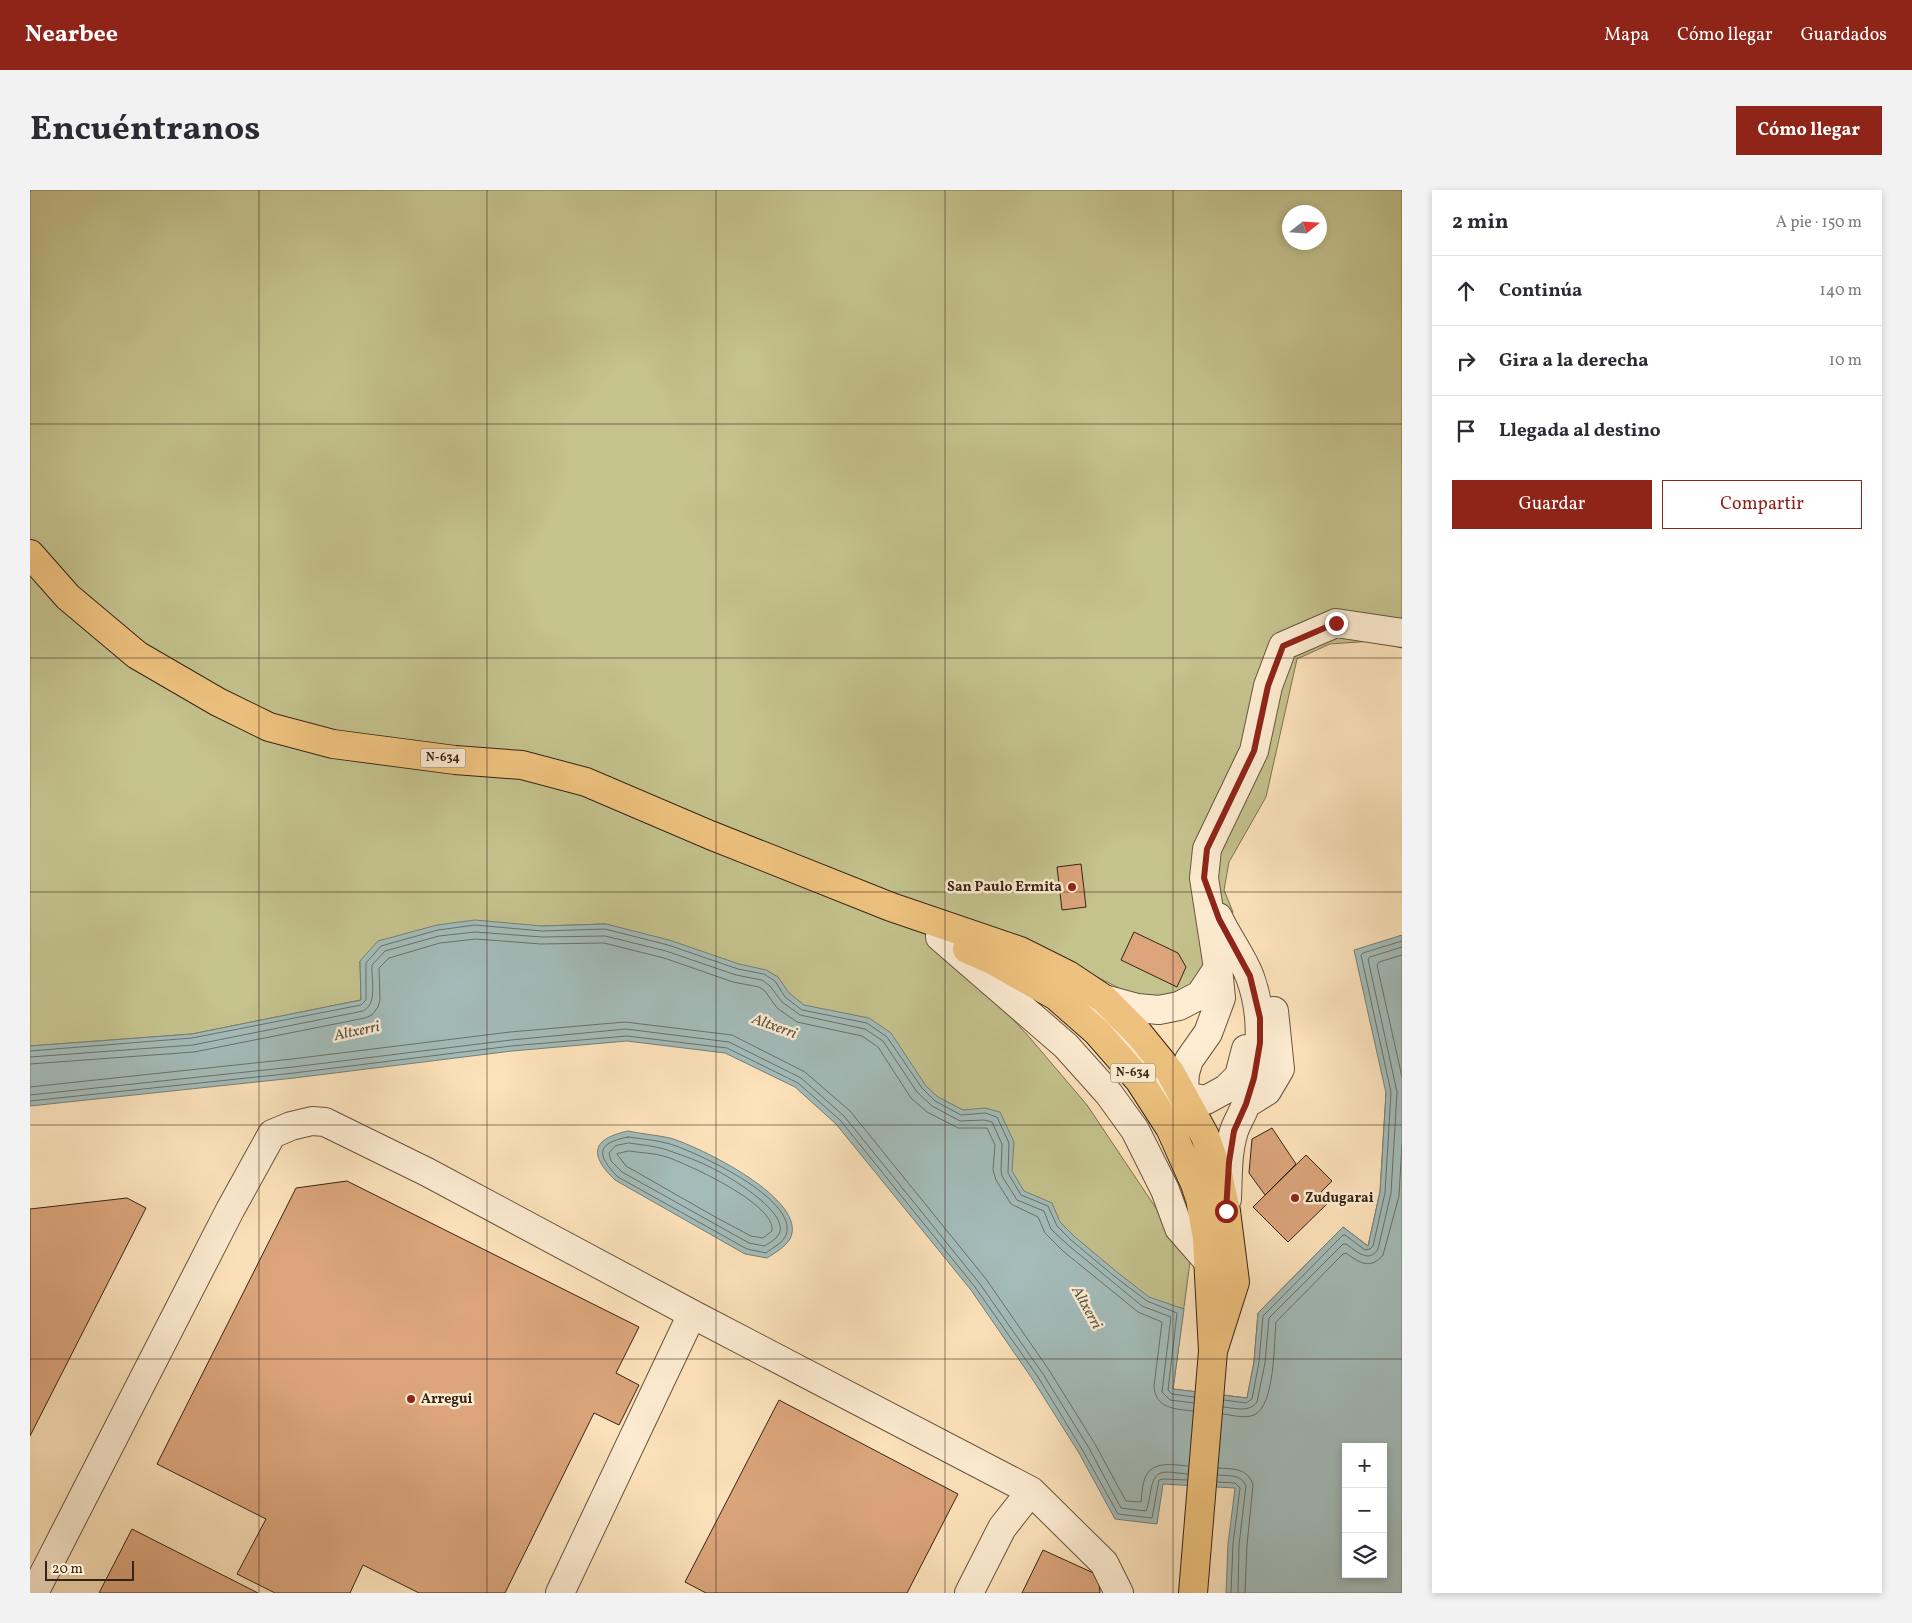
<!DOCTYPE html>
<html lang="es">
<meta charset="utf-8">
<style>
body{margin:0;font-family:Vollkorn,serif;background:#f2f2f3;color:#2b2b33}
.controls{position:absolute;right:15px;bottom:15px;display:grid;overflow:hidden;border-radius:0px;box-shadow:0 2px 8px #0003}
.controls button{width:45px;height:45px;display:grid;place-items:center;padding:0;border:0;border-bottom:1px solid #e1e1e2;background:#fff;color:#2b2b33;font:25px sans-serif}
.compass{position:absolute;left:1252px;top:15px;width:45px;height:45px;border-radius:50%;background:#fff;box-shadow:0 2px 8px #0003;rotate:73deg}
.scale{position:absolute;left:15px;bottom:12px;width:89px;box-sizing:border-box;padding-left:5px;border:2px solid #362415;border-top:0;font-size:14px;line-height:18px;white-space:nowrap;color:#362415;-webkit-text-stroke:4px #feedd3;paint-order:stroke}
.stop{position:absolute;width:15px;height:15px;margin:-11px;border:4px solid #8f2418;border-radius:50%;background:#fff}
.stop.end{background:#8f2418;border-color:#fff;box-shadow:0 1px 5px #0008}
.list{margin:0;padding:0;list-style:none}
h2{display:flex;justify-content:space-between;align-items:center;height:65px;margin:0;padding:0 20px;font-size:21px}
h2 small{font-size:16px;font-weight:400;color:#7c7c81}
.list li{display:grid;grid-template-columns:32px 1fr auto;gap:15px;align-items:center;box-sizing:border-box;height:70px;padding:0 20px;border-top:1px solid #e1e1e2}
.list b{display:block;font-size:19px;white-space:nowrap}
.list em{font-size:16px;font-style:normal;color:#7c7c81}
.actions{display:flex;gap:10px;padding:15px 20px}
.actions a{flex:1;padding:11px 0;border:1px solid #8f2418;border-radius:0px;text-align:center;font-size:18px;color:#8f2418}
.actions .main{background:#8f2418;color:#fff}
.icon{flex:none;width:28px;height:28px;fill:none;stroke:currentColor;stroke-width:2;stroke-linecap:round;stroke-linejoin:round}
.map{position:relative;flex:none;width:1372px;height:1403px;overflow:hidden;border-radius:0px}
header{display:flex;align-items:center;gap:30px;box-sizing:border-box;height:70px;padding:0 25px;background:#8f2418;color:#fff}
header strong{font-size:24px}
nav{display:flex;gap:28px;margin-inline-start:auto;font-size:18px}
.intro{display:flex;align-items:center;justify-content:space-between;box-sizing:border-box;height:120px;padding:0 30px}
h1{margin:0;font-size:35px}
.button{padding:12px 22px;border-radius:0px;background:#8f2418;color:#fff;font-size:18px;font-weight:700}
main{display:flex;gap:30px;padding:0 30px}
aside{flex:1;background:#fff;border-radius:0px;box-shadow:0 2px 8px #0003}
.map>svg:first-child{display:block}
.green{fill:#c4c28d;stroke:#7d7351;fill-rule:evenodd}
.water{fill:#a3bcba;stroke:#777f78;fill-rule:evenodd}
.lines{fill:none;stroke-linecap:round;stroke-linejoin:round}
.shore{stroke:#6c7068;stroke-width:1}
.building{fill:#dca57c;stroke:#362415}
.minor-casing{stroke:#68543f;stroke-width:30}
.highway-casing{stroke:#362415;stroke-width:30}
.minor{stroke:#feedd3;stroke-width:28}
.highway{stroke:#eec27e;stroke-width:28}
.route{stroke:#8f2418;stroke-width:6}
.grid{fill:none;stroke:#362415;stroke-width:1;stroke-opacity:0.55}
.poi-dot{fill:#8f2418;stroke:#feedd3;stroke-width:2}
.labels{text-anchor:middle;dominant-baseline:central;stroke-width:5;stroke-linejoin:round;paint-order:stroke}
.shield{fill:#feedd3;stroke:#72604e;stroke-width:1}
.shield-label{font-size:12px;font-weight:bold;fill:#362415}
.poi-label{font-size:14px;font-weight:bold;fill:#362415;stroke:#feedd3;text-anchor:start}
.water-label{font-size:15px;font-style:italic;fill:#575247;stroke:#feedd3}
</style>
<header>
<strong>Nearbee</strong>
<nav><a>Mapa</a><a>Cómo llegar</a><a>Guardados</a></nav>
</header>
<div class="intro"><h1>Encuéntranos</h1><a class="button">Cómo llegar</a></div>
<main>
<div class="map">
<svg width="1372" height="1403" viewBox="0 0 1372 1403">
<rect width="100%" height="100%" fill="#fde3bc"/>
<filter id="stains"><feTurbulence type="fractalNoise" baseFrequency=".004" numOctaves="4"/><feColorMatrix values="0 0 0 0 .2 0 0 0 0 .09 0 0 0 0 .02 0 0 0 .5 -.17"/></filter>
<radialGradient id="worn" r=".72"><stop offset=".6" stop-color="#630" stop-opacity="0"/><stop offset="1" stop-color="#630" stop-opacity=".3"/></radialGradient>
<path class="green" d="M0,0H1372V458L1343,451L1300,454L1267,469L1236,607L1199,672L1194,700L1203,722L1171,787L1148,806L1109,808L1055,781L926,767L1000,848L1057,915L1146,1048L1155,1054L1160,1072L1143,1199L1217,1208L1224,1172L1228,1123L1313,1037L1338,1056L1350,1002L1356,903L1372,963V1226L1141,1216L1087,1163L576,734L512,736L330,771L331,810L162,844L0,856ZM1260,22H1290V52H1260Z"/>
<path class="water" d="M445,730L512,736L576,734L639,750L709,774L736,780L748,787L759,803L774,815L839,828L861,843L896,896L908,907L933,920L955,918L970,922L984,952L982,981L994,1001L1022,1013L1030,1032L1045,1047L1087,1082L1119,1107L1154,1119L1143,1199L1217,1208L1224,1172L1228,1123L1313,1037L1338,1056L1350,1002L1356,903L1324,760L1372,745V1403H1196L1198,1354L1205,1298L1133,1294L1127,1334L1085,1329L1049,1263L1003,1190L941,1100L806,934L765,897L695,863L597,851L482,861L264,888L0,916V856L162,844L331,810L330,771L348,751L407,735ZM1316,1257H1353V1384H1316Z
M598,941C612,944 626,945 640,948C668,956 780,1010 760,1049C755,1057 745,1063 737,1068L715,1064L585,990C559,965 561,949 598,941Z"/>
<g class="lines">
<path class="shore" d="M1372,765L1349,772L1347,775L1372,887
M0,861L162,848L331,815L336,810V773L351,756L408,740L445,735L512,741L575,739L638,755L708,779L734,784L745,791L755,807L772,820L837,833L857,847L892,898L905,911L931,925L955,923L967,927L979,953L978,983L991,1005L1018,1016L1027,1036L1041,1050L1084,1086L1117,1111L1147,1123L1138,1200L1142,1204L1164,1207
M0,867L163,855L333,821C348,814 341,789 342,775L355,761L409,746L445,742L512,747L575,746L636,761L706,785L732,790L740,796L752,812L770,825L835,839L853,851L887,902L902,916L930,931L954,930L962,932L972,954L971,980L972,986L987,1010L1014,1021L1021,1039L1038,1055L1112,1116L1141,1127L1132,1202L1140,1210L1164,1213
M0,874L164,862L335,828L342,825L348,817L350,810L349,778L359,768L410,753L446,749L511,754L574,753L634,768L703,792L729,797L735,801L747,818L767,832L832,846L848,857L881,908L897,922L928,938H957L965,955L963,980L966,990L981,1014L1008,1027L1015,1043L1033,1061L1108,1122L1132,1132L1124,1196C1125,1219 1146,1219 1163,1221
M0,897L262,869L480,842L595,832L702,845L775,882L820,921L956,1089L1019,1180L1065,1254L1096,1311L1111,1312C1112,1304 1112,1295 1115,1288C1122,1270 1144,1275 1158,1276
M0,905L263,877L481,850L596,839L699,852L771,888L814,926L950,1094L1013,1184L1059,1258L1091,1318L1116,1321C1118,1316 1119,1310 1120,1305C1124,1276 1133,1282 1158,1284
M0,911L264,883L481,856L597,846L697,858L768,893L810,930L945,1097L1008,1187L1053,1261L1088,1324L1122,1328L1129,1290L1134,1289L1157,1290
M598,947C612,949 626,950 640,954C666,962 769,1009 756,1045C753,1053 742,1058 736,1063L717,1059L588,987C566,965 566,953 598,947Z
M599,953C612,955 627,956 640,961C654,966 669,971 682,978C698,986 760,1022 749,1044C746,1050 739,1053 734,1056L719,1053L592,982L581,971L579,963L585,956Z
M599,961C611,963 625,963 637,967C659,975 746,1014 742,1041L733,1048L721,1046L687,1028L596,976L587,964Z
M1194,1210L1216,1213L1222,1209L1229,1172L1233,1126L1313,1045H1315L1335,1060L1340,1059L1343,1056L1355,1003L1361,902L1331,765L1333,763L1372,751
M1193,1217C1205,1218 1219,1223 1227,1212L1235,1173L1239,1128L1313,1054H1316C1326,1061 1339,1074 1348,1059L1361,1003L1367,902L1338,769L1340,767L1372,757
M1193,1224C1202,1225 1215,1229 1224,1225C1245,1216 1244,1152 1246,1132L1313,1064L1316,1063C1329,1073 1341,1080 1353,1065L1369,1006L1372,954
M1188,1278C1203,1279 1218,1278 1223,1295L1217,1355L1215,1403
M1188,1285C1199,1286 1211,1284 1216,1296L1209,1355L1208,1403
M1187,1292L1205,1293L1210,1298L1203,1354L1201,1403"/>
</g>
<path class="building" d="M1051,674L1056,717L1032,720L1027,677Z
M1104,742L1148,763L1156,777L1147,797L1091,770Z
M1242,938L1266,974L1235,1005L1219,983L1222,949Z
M1276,965L1302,991L1291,1002L1300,1011L1258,1052L1223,1017Z
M317,991L609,1137L586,1183L609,1195L589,1235L564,1223L475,1403H389L333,1375L320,1403H245L207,1384L236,1329L127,1274L266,998Z
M97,1008L116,1018L0,1246V1019Z
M749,1210L928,1304L877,1403H676L655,1392Z
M102,1339L228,1403H69Z
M1013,1360L1068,1385L1070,1403H992Z"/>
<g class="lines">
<defs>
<path id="minor" d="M1188,727C1197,747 1212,766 1220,787C1235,828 1231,873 1216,914C1213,923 1207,932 1204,941C1197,963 1198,987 1197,1009
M910,747L1036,856L1079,904L1105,940L1135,1000L1149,1038L1177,1070
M1074,809L1107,818L1129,820L1149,816L1170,805L1188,778L1174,688L1177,659L1224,561L1238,496L1253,456L1306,433L1372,443
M1045,815L1070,827L1091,845L1125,888L1139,901L1154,906L1176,910L1196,899L1209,886L1216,859
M1216,914L1237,901L1250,879L1244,821
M1153,917L1155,883L1159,870L1178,843L1191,808L1188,778
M4,1403L200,1020L242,944L261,936L282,931L295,932L397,982L662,1124L1001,1301L1074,1373L1089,1403
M530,1403L662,1124
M939,1403L972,1338L1001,1301"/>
<path id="highway" d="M0,364L38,407L107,465L188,512L239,537L303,554L425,570L492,575L556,592L680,645L861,717L990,761L1038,785L1074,809L1109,844L1140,882L1175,946L1187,980L1196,1021L1205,1092L1183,1161
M937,759L964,771L1026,806L1067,842L1109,890L1140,938L1165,994L1170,1009L1177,1048L1183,1161L1163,1403"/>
</defs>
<use href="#minor" class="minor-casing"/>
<use href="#highway" class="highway-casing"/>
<use href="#minor" class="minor"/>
<use href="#highway" class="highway"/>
</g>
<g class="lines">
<path class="route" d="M1196,1021L1199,972L1204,941L1216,914L1224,888L1230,853V828L1220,786L1189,729L1174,688L1177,659L1224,561L1238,496L1253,456L1306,433"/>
</g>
<path class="grid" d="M229,0V1403M457,0V1403M686,0V1403M915,0V1403M1143,0V1403M0,234H1372M0,468H1372M0,702H1372M0,935H1372M0,1169H1372"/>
<g class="poi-dot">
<circle cx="1042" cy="697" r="5"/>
<circle cx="1265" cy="1008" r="5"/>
<circle cx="381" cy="1209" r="5"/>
</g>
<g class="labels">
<g class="shield">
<rect x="390.5" y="558.5" width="45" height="19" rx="4"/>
<rect x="1080.5" y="873.5" width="45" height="19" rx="4"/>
</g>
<g class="shield-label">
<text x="413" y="568">N-634</text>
<text x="1103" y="883">N-634</text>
</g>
<g class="poi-label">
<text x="1032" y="697" text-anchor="end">San Paulo Ermita</text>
<text x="1275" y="1008">Zudugarai</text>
<text x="391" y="1209">Arregui</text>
</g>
<g class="water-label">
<text transform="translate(744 837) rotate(20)">Altxerri</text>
<text transform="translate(327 842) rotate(-12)">Altxerri</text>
<text transform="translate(1056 1118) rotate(61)">Altxerri</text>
</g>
</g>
<rect width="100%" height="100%" filter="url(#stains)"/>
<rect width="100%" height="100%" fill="url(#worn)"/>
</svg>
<div class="controls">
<button>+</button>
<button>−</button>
<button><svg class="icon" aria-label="layers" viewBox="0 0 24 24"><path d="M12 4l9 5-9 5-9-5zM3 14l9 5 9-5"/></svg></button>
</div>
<svg class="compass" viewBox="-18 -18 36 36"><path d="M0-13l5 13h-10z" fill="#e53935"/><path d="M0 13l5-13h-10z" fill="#7c7c81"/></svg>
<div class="scale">20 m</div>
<div class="stop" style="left:1196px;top:1021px"></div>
<div class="stop end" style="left:1306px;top:433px"></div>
</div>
<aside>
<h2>2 min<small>A pie · 150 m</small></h2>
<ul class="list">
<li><svg class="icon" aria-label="ahead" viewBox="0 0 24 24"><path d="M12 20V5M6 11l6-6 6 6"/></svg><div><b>Continúa</b></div><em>140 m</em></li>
<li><svg class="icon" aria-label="right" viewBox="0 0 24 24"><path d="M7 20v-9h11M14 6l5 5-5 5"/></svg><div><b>Gira a la derecha</b></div><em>10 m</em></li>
<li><svg class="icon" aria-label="arrive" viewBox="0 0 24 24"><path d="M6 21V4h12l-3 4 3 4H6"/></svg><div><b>Llegada al destino</b></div></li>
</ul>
<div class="actions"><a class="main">Guardar</a><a>Compartir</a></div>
</aside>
</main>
